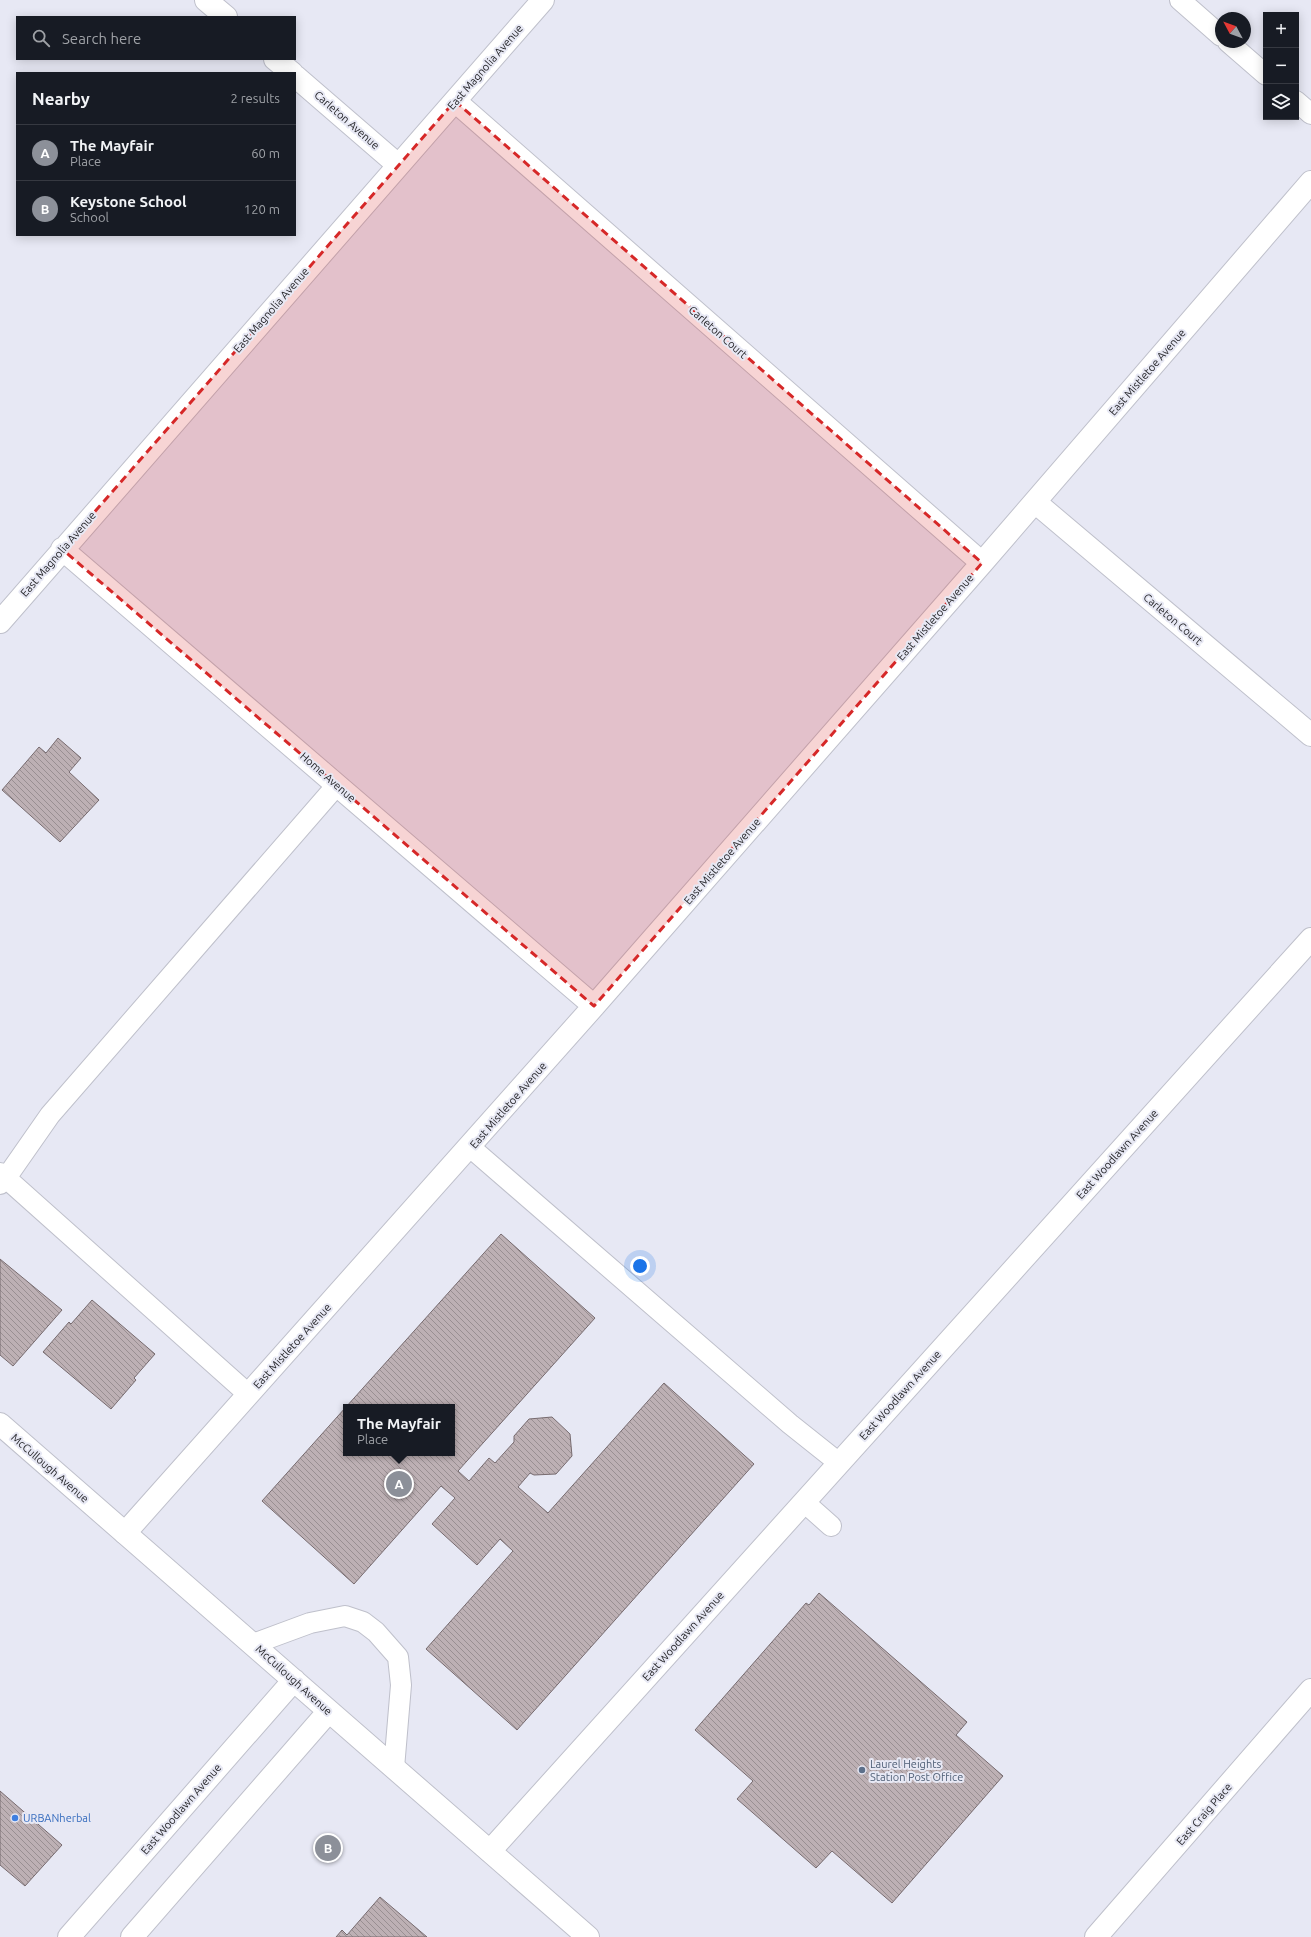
<!DOCTYPE html>
<meta charset="utf-8">
<style>
body{margin:0;font-family:Ubuntu,sans-serif;background:#20242c;color:#f1f3f6}
.controls{position:absolute;right:12px;top:12px;display:grid;overflow:hidden;border-radius:0px;box-shadow:0 2px 10px #0003}
.controls button{width:36px;height:36px;display:grid;place-items:center;padding:0;border:0;border-bottom:1px solid #363941;background:#171b24;color:#f1f3f6;font:20px sans-serif}
.compass{position:absolute;left:1215px;top:12px;width:36px;height:36px;border-radius:50%;background:#171b24;box-shadow:0 2px 10px #0003;rotate:311deg}
.you{position:absolute;left:640px;top:1266px;width:14px;height:14px;margin:-10px;border:3px solid #fff;border-radius:50%;background:#1a73e8;box-shadow:0 0 0 6px #1a73e833}
.badge{display:grid;place-items:center;width:26px;height:26px;border-radius:50%;background:#8c9099;color:#fff;font-size:13px;font-weight:700}
.pin{position:absolute;translate:-50% -50%;border:2px solid #fff;box-shadow:0 1px 4px #0006}
.popup{position:absolute;left:343px;top:1404px;width:112px;height:52px;box-sizing:border-box;display:grid;place-content:center;border-radius:0px;background:#171b24;filter:drop-shadow(0 1px 3px #0005);font-size:13px;white-space:nowrap;color:#9ea1a6}
.popup b{font-size:15px;color:#f1f3f6}
.popup::after{content:'';position:absolute;left:50%;top:100%;margin-left:-8px;border:8px solid transparent;border-top-color:#171b24}
.list{margin:0;padding:0;list-style:none}
h2{display:flex;justify-content:space-between;align-items:center;height:52px;margin:0;padding:0 16px;font-size:17px}
h2 small{font-size:13px;font-weight:400;color:#9ea1a6}
.list li{display:grid;grid-template-columns:26px 1fr auto;gap:12px;align-items:center;box-sizing:border-box;height:56px;padding:0 16px;border-top:1px solid #363941}
.list b{display:block;font-size:15px;white-space:nowrap}
.list p{margin:0;font-size:13px;white-space:nowrap;color:#9ea1a6}
.list em{font-size:13px;font-style:normal;color:#9ea1a6}
.icon{flex:none;width:22px;height:22px;fill:none;stroke:currentColor;stroke-width:2;stroke-linecap:round;stroke-linejoin:round}
.map{position:relative;flex:none;width:1311px;height:1937px;overflow:hidden}
.search{position:absolute;background:#171b24;box-shadow:0 2px 10px #0003;left:16px;top:16px;width:280px;height:44px;display:flex;align-items:center;gap:10px;box-sizing:border-box;padding:0 14px;border-radius:0px;color:#9ea1a6;font-size:15px}
.panel{position:absolute;background:#171b24;box-shadow:0 2px 10px #0003;left:16px;top:72px;width:280px;height:164px;border-radius:0px}
.map>svg:first-child{display:block}
.building{fill:url(#building-back-hatch);stroke:#776b6f}
.lines{fill:none;stroke-linecap:round;stroke-linejoin:round}
.lane-casing{stroke:#bfc0cb;stroke-width:22}
.street-casing{stroke:#bfc0cb;stroke-width:24}
.secondary-casing{stroke:#bfc0cb;stroke-width:24}
.lane{stroke:#fff;stroke-width:20}
.street{stroke:#fff;stroke-width:22}
.secondary{stroke:#fff;stroke-width:22}
.marked{fill:#d62828;fill-opacity:0.2;stroke:#d62828;stroke-width:3;stroke-dasharray:8 5;stroke-linejoin:round}
.service-dot{fill:#5c6f8a;stroke:#e7e8f4;stroke-width:1.5}
.shop-dot{fill:#3f7fe0;stroke:#e7e8f4;stroke-width:1.5}
.labels{text-anchor:middle;dominant-baseline:central;stroke-width:4;stroke-linejoin:round;paint-order:stroke}
.street-label{font-size:11px;fill:#252529;stroke:#e7e8f4}
.service-label{font-size:11px;fill:#4e5e75;stroke:#e7e8f4;text-anchor:start}
.shop-label{font-size:11px;fill:#366cbe;stroke:#e7e8f4;text-anchor:start}
</style>
<div class="map">
<svg width="1311" height="1937" viewBox="0 0 1311 1937">
<defs>
<pattern id="building-back-hatch" width="6" height="6" patternUnits="userSpaceOnUse"><rect width="6" height="6" fill="#bdb0b4"/><path d="M-1 5l2 2M0 0l6 6M5-1l2 2" fill="none" stroke="#998f92"/></pattern>
</defs>
<rect width="100%" height="100%" fill="#e7e8f4"/>
<path class="building" d="M58,738L81,758L69,772L99,800L60,842L2,790L39,747L46,753Z
M501,1234L595,1318L458,1471L469,1481L489,1458L495,1463L514,1442V1436L529,1419L552,1417L570,1434L572,1456L556,1474L534,1475L530,1473L518,1487L548,1513L664,1383L754,1464L517,1730L426,1649L513,1551L500,1539L477,1565L432,1524L455,1498L441,1486L354,1584L262,1501L346,1407V1453H452V1407H346Z
M0,1259L62,1310L13,1366L0,1355Z
M92,1300L155,1354L134,1378L136,1380L111,1409L43,1352L69,1322L71,1324Z
M819,1593L967,1722L956,1735L1003,1776L892,1903L832,1851L816,1868L737,1799L753,1781L695,1730L806,1603L809,1605Z
M0,1791L62,1845L25,1886L0,1865Z
M380,1897L427,1937H336L342,1930L347,1935Z"/>
<g class="lines">
<defs>
<path id="lane" d="M1180,0L1221,36
M1228,42L1266,75
M1296,101L1311,114
M470,1147L790,1424L839,1463
M0,1173L6,1178L50,1115L337,785
M0,1184L6,1178L248,1394
M804,1502L831,1526
M253,1644L310,1623L345,1616L363,1622L376,1632L398,1657L401,1685L394,1768"/>
<path id="street" d="M206,0L226,17
M275,59L292,73
M295,76L398,165
M455,101L982,563
M1035,502L1311,735
M62,549L594,1006
M0,622L543,0
M125,1533L594,1006L982,563L1311,182
M490,1851L1311,939
M1096,1937L1311,1690"/>
<path id="secondary" d="M0,1424L588,1937
M69,1937L294,1680
M132,1937L329,1711"/>
</defs>
<use href="#lane" class="lane-casing"/>
<use href="#street" class="street-casing"/>
<use href="#secondary" class="secondary-casing"/>
<use href="#lane" class="lane"/>
<use href="#street" class="street"/>
<use href="#secondary" class="secondary"/>
</g>
<path class="marked" d="M455,101L982,563L594,1006L62,549Z"/>
<circle class="service-dot" cx="862" cy="1770" r="4"/>
<circle class="shop-dot" cx="15" cy="1818" r="4"/>
<g class="labels">
<g class="street-label">
<text transform="translate(485 67) rotate(-49)">East Magnolia Avenue</text>
<text transform="translate(347 120) rotate(41)">Carleton Avenue</text>
<text transform="translate(271 310) rotate(-49)">East Magnolia Avenue</text>
<text transform="translate(718 332) rotate(41)">Carleton Court</text>
<text transform="translate(1147 372) rotate(-49)">East Mistletoe Avenue</text>
<text transform="translate(58 554) rotate(-49)">East Magnolia Avenue</text>
<text transform="translate(935 617) rotate(-49)">East Mistletoe Avenue</text>
<text transform="translate(1173 619) rotate(40)">Carleton Court</text>
<text transform="translate(328 777) rotate(41)">Home Avenue</text>
<text transform="translate(722 861) rotate(-49)">East Mistletoe Avenue</text>
<text transform="translate(508 1105) rotate(-49)">East Mistletoe Avenue</text>
<text transform="translate(1117 1154) rotate(-48)">East Woodlawn Avenue</text>
<text transform="translate(292 1346) rotate(-48)">East Mistletoe Avenue</text>
<text transform="translate(900 1395) rotate(-48)">East Woodlawn Avenue</text>
<text transform="translate(50 1468) rotate(41)">McCullough Avenue</text>
<text transform="translate(683 1636) rotate(-48)">East Woodlawn Avenue</text>
<text transform="translate(294 1680) rotate(42)">McCullough Avenue</text>
<text transform="translate(181 1809) rotate(-49)">East Woodlawn Avenue</text>
<text transform="translate(1204 1814) rotate(-49)">East Craig Place</text>
</g>
<g class="service-label">
<text x="870" y="1764">Laurel Heights<tspan x="870" dy="13">Station Post Office</tspan></text>
</g>
<g class="shop-label">
<text x="23" y="1818">URBANherbal</text>
</g>
</g>
</svg>
<div class="controls">
<button>+</button>
<button>−</button>
<button><svg class="icon" aria-label="layers" viewBox="0 0 24 24"><path d="M12 4l9 5-9 5-9-5zM3 14l9 5 9-5"/></svg></button>
</div>
<svg class="compass" viewBox="-18 -18 36 36"><path d="M0-13l5 13h-10z" fill="#e53935"/><path d="M0 13l5-13h-10z" fill="#9ea1a6"/></svg>
<div class="you"></div>
<div class="pin badge" style="left:399px;top:1484px">A</div>
<div class="popup"><b>The Mayfair</b>Place</div>
<div class="pin badge" style="left:328px;top:1848px">B</div>
<div class="search"><svg class="icon" aria-label="search" viewBox="0 0 24 24"><circle cx="10" cy="10" r="6"/><path d="M15 15l6 6"/></svg>Search here</div>
<section class="panel">
<h2>Nearby<small>2 results</small></h2>
<ul class="list">
<li><span class="badge">A</span><div><b>The Mayfair</b><p>Place</p></div><em>60 m</em></li>
<li><span class="badge">B</span><div><b>Keystone School</b><p>School</p></div><em>120 m</em></li>
</ul>
</section>
</div>
